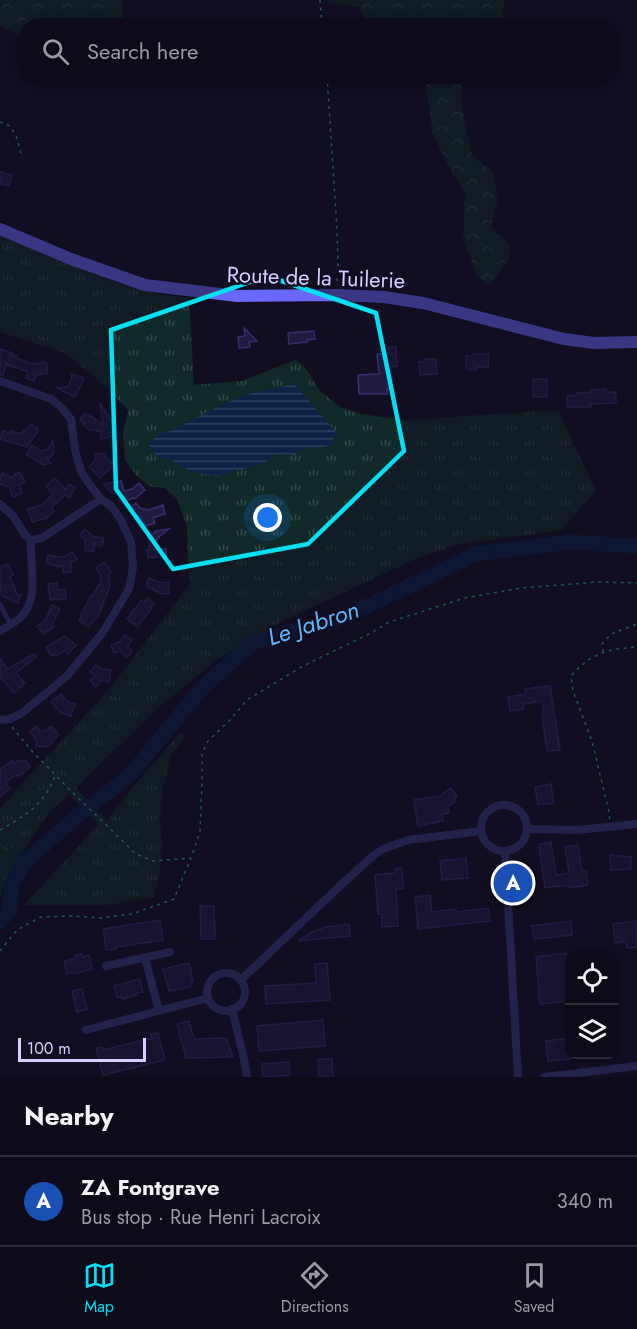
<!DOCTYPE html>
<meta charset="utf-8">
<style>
body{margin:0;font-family:Jost,sans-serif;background:#161322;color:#f1f3f6}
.controls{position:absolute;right:18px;bottom:18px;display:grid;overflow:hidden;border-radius:12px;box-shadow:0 3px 9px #0003}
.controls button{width:54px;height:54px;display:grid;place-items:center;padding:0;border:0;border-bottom:2px solid #2d2b38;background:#0d0a19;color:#f1f3f6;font:30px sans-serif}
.scale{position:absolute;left:18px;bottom:15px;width:128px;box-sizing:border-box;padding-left:6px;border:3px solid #d3cffe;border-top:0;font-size:16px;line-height:21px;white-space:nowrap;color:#d3cffe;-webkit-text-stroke:4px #110e21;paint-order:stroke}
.you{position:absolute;left:268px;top:518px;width:21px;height:21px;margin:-15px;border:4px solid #fff;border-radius:50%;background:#1a73e8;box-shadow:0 0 0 9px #1a73e833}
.badge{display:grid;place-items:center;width:39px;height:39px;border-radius:50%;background:#06def2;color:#fff;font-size:20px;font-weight:700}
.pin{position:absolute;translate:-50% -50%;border:3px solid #fff;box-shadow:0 2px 6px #0006}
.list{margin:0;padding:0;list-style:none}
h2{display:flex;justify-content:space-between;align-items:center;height:78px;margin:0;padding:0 24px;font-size:26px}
h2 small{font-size:20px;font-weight:400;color:#9a9aa2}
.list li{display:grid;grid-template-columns:39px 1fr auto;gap:18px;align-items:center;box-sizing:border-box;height:90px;padding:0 24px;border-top:2px solid #2d2b38}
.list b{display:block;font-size:22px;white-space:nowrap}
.list p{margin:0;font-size:20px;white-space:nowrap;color:#9a9aa2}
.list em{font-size:20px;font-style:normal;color:#9a9aa2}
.icon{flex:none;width:33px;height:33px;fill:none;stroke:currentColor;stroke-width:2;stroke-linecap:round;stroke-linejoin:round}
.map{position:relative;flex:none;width:637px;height:1077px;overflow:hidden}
.search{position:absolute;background:#0d0a19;box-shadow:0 3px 9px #0003;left:18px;right:18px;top:18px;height:66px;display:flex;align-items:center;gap:15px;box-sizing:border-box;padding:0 21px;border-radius:24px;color:#9a9aa2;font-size:22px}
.sheet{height:168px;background:#0d0a19}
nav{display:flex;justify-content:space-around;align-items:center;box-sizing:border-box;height:84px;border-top:2px solid #2d2b38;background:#0d0a19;font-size:16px;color:#9a9aa2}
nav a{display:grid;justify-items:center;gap:3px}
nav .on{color:#06def2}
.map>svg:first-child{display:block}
.grass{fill:url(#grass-tufts)}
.forest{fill:url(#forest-crowns)}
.water{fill:url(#water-rules)}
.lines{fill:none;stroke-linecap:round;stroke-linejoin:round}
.stream{stroke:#0d2345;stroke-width:2}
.river{stroke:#0d2345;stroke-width:15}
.building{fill:#221a41;stroke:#392d6d;stroke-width:1.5}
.path{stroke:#31afa6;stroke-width:1.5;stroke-dasharray:3 4.5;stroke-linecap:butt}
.lane{stroke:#3b3a7f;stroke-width:4.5}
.street{stroke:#3b3a7f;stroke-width:8}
.secondary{stroke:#6a68fb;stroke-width:12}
.marked{fill:none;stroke:#06def2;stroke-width:4.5;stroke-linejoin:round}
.labels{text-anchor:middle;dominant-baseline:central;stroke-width:5;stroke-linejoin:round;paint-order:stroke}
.street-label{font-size:22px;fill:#d3cffe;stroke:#110e21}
.water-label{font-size:24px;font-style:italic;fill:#5fb5fb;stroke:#110e21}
</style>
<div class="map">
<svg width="637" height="1077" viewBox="0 0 637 1077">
<defs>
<pattern id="grass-tufts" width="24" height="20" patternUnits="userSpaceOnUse" patternTransform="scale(1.5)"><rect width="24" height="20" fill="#112a29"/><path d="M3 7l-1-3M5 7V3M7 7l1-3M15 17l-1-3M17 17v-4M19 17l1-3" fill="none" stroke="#334849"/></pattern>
<pattern id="forest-crowns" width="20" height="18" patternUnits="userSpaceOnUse" patternTransform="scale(1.5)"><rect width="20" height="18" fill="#112a29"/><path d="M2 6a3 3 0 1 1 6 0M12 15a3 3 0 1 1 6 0" fill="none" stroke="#334849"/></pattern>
<pattern id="water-rules" width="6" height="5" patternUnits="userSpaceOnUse" patternTransform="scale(1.5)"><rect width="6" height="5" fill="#0d2345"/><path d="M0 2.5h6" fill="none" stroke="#2f4261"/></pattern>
</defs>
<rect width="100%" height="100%" fill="#110e21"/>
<path class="grass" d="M0,235L120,284L161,294L189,298L194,385L242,381L295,360L304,366L320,391L340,407L360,414L404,420L558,410L596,491L561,530L455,545L415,559L273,626L217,660L158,708L76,788L107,820L136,783L181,732L185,737L171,755L163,788L160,821L162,842L161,866L154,897L107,905H24L98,825L69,794L46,817L7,876L0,897V808L111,687L189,585L187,526L177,499L165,488L149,486L137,476L125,460L123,434L128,410L104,385L65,353L0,332Z"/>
<path class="forest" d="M0,0H123L122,25L26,26L25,37L0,26Z
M328,0H505L502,20L465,23V26H367L360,7L329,3Z
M425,77H462L461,100L472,155L493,172L498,198L491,227L510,245L509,259L489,286L477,277L463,238L465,193L452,173L432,133Z"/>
<path class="water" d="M294,384L337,433L329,446L303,449L294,455L277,454L263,464L217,476L192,472L170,459L156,457L149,444L158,434L177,429L186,423L225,403L253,393Z"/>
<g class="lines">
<path class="stream" d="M0,840L25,862"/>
<path class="river" d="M0,922L9,911L12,884L25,862L76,817L130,775L203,687L254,642L340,619L476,554L569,542L637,546"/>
</g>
<path class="building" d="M0,172L12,175L9,186L0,184Z
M244,328L257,341L249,342L250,347L239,348L238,337L245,336Z
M314,331L315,339L307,340V342L289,344L288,333Z
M388,347H396L397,366L391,367L393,389H387V394H359L358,375L379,374L377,354H389Z
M0,349L12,353L11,355L17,356L16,358L33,364L46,362L48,373L36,375L34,381L26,378L28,372L6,364L3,375H0Z
M474,354H489L488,367H476V370L466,369V356H473Z
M425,359H436L437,374L420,375L419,362L425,361Z
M71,374L84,378L75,397L57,388L68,387L72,377Z
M533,379H547V397H533Z
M606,389V392H616V403L591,404V407H567V396L577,395V393L591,392V390Z
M100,403L111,421L114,420L116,427L113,428L115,435L101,439L100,431H96L95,429L90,430L83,425L84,423L80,420L85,413L103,424Z
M31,424L38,429V431L27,447L0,439L3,431L10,433L11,431L22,434L23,431H26Z
M53,440L54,452L51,457L47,458L51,463L43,465L26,454L32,445L41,451L48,449Z
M104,453L105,456L114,465L100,478L89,467L96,460L95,454Z
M20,472L25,482L19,485L22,493L13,497L9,487L0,484V479L2,473L13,478L15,474Z
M55,478L66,490L69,484L75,487L70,498L65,495L51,508L54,511L47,518L32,522L28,509L42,505L53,494L46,486Z
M121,481L124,491L132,489L139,483L145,490L136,498L120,501L119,494L117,495L116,493L113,494L104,484Z
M136,503L140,508L148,510L163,505L165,514L153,518L155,523L145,526L141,517L137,516L130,508Z
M85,529L92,536L104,538L102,546L95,544L93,552L85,550V539L80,535Z
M169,529L159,537L149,549V538L156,531Z
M166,549V556L148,558L147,550Z
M72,552L77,559L71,563V572L63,573V566H57L46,563L48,555L56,557L66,556Z
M105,562L111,572L109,574L110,587L98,616L88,627L79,620L91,595L92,596L101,582L100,575L96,567Z
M8,564L13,575L10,577L17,594L21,595L18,603L2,596L0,587V567Z
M149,578L161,583L169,582V593L162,594L146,586Z
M57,583L58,590L65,589L66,599L50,600L48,584Z
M147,598L154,603L151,607L152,608L137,627L127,619L141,601L144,602Z
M52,605L60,609L52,625L54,627L43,634L37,626L45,621Z
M125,635L132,640L127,646L132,651L127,657L120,651L114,653L111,645L119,642Z
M65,636L76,645L68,654L65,651L56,656L55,654L51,656L46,647Z
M34,654L36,657L16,673L25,683L14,693L0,677V658L7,669Z
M96,665L100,668L111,670L109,682L101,680L96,687L90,681L95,676L90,672Z
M545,686V687L550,686L560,750L547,751L542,716H544L542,701L523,704L524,709L510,711L508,697L526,694L525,689Z
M61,694L68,702L75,704L71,716L61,713L51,702Z
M36,726L40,731H46L51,726L59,735L51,741L52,743L47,747L36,746V739L30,732Z
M25,760L30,767L18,777L16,775L5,783L10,789L0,797V769L12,761L14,764L18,761Z
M551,784L554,803L538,805L535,787Z
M451,788L457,797L454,800L455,802L448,806L449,813L442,814L443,821L418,826L414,800L440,796Z
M551,842L556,875L569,873L565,847L578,845L582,871H586L588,885L569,888L568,885L545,888L539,844Z
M610,855L631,857V869L611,870Z
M466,858L468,878L442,880L440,861Z
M402,868L403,888L396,889L398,926L382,927V914H378L375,875L395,873V869Z
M430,895L432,912L456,909V912L488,908L490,921L418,929L415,897Z
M200,906H214L215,939H201Z
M160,920L163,940L116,947V949L106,950L103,929Z
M571,921L572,935L534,939L532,926Z
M637,921V947L627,948L626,941L615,943L613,924Z
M349,924L350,936L298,941L312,932L326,927Z
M566,953L570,985V1001L540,1004L536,957Z
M82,954L83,957L89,955L92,969L74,974L73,972L67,974L64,961L76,958V955Z
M189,963L193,980L190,987L169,991L163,969Z
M327,963L330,1000L266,1004L265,986L316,983L315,964Z
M140,979L143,992L136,993L137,995L123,999L122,997L117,998L114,986Z
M82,989L87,1009L77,1012L72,991Z
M323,1020L325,1046L259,1051L257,1026Z
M189,1021L194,1039L226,1038L233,1057L186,1058L177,1024Z
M158,1033L165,1060L103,1075L96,1048L102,1047L103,1050L152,1038L151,1034Z
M570,1038V1059L548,1061L546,1041Z
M318,1059H332L333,1077H319Z
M289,1062L290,1075L263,1077L262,1064Z"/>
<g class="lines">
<path class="path" d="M320,0L322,26
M327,76L337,229L338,267L337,285
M0,122L10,126L17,138L22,158
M603,652L602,644L611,634L637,624
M12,727L31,750L70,790L136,854L153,861L190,858
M609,819L610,816L592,741L573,691L571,676C591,653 608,649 637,647
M0,830C26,815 44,805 55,776
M0,951L17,930L41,917L74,916L101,918L132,914L174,899L191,858L200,832L202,782V753L208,741L229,721L247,700L303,666L371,633L389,622L465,598L521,588L598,582L637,583"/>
<path class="lane" d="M0,604L10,624"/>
<path class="street" d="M0,381L51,399L61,407L71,419L75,450L81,471L90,485L101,499L112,507L121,520L131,542L133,567L129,589L103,632L67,676L22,713L10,719L0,720
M0,504L13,516L25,535L31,540
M0,631C7,627 14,623 20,618C41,599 29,564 31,540L42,538L101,499
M481 828a23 23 0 1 1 46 0a23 23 0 1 1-46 0Z
M527,829L577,830L637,824
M505,851L518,1077
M145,958L159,1011
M106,966L170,952
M207 992a19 19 0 1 1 38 0a19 19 0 1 1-38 0Z
M241,980L344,882L374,855L383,849L408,840L481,831
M232,1009L244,1059L247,1077
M86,1030L208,998
M544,1077L637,1066"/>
<path class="secondary" d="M0,229L71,259L145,285L237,296L337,295L384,297L423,303L564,339L594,343L637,342"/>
</g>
<path d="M0 0H637V1077H0ZM267,276L376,313L404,451L308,544L173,569L116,489L111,330Z" fill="#110e21" fill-opacity=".55" fill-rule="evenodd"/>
<path class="marked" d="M267,276L376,313L404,451L308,544L173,569L116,489L111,330Z"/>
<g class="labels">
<g class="street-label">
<text transform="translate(316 277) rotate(2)">Route de la Tuilerie</text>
</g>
<g class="water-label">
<text transform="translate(313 623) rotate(-18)">Le Jabron</text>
</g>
</g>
</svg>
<div class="controls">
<button><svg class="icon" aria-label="locate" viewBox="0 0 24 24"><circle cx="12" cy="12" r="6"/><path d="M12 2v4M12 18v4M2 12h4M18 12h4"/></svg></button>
<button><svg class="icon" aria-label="layers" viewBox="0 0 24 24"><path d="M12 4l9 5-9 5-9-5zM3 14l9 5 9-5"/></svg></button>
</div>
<div class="scale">100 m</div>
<div class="you"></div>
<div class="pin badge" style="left:513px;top:883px;background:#1a4fb4">A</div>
<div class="search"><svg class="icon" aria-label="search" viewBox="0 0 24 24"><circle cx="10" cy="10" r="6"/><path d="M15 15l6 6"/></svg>Search here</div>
</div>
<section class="sheet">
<h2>Nearby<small></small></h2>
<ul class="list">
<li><span class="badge" style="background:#1a4fb4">A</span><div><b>ZA Fontgrave</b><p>Bus stop · Rue Henri Lacroix</p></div><em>340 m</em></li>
</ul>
</section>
<nav>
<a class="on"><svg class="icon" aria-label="map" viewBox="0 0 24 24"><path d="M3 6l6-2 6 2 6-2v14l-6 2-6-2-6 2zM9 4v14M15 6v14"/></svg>Map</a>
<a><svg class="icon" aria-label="directions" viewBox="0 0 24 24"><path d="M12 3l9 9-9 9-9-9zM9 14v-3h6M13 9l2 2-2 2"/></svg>Directions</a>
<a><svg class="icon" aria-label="saved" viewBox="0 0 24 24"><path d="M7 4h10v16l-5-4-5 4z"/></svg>Saved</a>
</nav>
